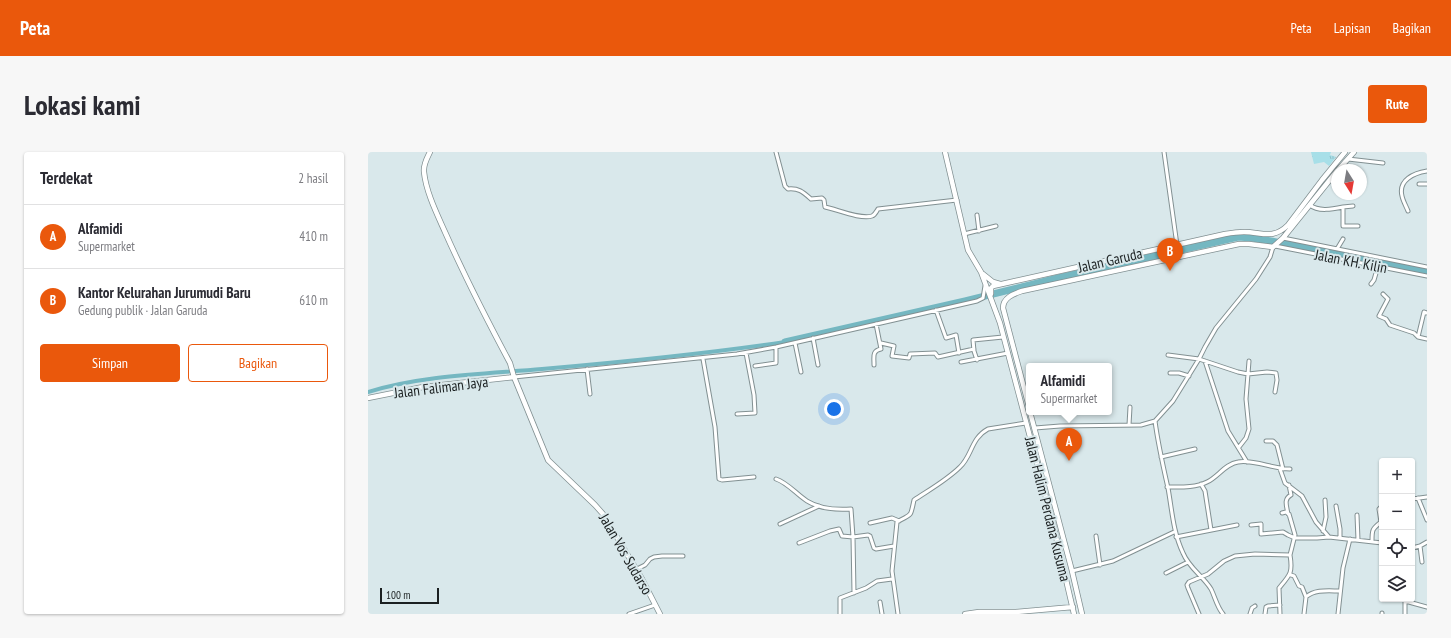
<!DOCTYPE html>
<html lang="id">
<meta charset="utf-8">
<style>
body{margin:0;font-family:"PT Sans Narrow",sans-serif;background:#f7f7f7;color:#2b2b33}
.controls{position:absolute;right:12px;bottom:12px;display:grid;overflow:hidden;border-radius:4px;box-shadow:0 1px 3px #0004}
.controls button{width:36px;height:36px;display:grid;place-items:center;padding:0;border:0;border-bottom:1px solid #e1e1e2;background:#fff;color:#2b2b33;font:20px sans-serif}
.compass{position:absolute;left:963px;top:12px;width:36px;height:36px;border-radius:50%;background:#fff;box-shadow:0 1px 3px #0004;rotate:169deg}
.scale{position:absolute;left:12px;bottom:10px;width:59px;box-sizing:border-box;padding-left:4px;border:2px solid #1b2021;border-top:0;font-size:11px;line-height:14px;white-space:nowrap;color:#1b2021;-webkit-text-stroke:3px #d9e8eb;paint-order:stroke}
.you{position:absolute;left:466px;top:257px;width:14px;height:14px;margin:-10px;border:3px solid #fff;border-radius:50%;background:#1a73e8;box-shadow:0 0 0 6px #1a73e833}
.badge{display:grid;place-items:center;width:26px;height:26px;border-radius:50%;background:#ea580c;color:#fff;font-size:13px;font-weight:700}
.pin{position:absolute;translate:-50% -33px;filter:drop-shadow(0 1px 2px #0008)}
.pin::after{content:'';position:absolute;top:21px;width:14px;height:12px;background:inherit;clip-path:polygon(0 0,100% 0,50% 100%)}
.popup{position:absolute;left:658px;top:211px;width:86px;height:52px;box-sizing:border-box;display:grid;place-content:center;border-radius:4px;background:#fff;filter:drop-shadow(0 1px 3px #0005);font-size:13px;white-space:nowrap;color:#7c7c81}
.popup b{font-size:15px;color:#2b2b33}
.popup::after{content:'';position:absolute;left:50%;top:100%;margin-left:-8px;border:8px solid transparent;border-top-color:#fff}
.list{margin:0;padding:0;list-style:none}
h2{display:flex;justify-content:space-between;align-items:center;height:52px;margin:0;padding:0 16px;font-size:17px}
h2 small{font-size:13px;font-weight:400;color:#7c7c81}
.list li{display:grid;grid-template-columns:26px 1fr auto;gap:12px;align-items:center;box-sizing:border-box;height:64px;padding:0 16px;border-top:1px solid #e1e1e2}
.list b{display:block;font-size:15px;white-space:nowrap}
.list p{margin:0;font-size:13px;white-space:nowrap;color:#7c7c81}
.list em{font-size:13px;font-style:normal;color:#7c7c81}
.actions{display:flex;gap:8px;padding:12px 16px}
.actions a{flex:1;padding:9px 0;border:1px solid #ea580c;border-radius:4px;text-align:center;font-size:14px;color:#ea580c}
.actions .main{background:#ea580c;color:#fff}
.icon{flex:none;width:22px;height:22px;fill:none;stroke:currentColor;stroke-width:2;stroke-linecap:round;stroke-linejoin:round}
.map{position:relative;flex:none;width:1059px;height:462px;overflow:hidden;border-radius:4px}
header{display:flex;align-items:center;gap:24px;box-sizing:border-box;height:56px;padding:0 20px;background:#ea580c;color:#fff}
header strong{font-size:19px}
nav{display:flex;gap:22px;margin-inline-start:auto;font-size:14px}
.intro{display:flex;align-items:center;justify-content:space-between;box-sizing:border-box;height:96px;padding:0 24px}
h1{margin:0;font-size:28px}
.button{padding:10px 18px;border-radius:4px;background:#ea580c;color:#fff;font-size:14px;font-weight:700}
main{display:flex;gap:24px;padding:0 24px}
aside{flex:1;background:#fff;border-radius:4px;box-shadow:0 1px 3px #0004}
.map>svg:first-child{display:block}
.grass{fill:url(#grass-tufts)}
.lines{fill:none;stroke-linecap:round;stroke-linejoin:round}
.canal{stroke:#75b7c1;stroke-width:4}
.river{stroke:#75b7c1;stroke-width:7}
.street-casing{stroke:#829092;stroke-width:5}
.secondary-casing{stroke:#829092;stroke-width:6}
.street{stroke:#fff;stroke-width:3}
.secondary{stroke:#fff;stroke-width:4.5}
.labels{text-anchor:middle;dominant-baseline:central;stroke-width:4;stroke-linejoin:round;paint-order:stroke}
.street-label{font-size:15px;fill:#1b2021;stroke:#d9e8eb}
</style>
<header>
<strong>Peta</strong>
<nav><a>Peta</a><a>Lapisan</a><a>Bagikan</a></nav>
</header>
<div class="intro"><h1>Lokasi kami</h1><a class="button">Rute</a></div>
<main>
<aside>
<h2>Terdekat<small>2 hasil</small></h2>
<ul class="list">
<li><span class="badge">A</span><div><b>Alfamidi</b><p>Supermarket</p></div><em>410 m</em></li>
<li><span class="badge">B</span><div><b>Kantor Kelurahan Jurumudi Baru</b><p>Gedung publik · Jalan Garuda</p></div><em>610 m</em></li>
</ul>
<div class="actions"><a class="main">Simpan</a><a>Bagikan</a></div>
</aside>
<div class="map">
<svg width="1059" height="462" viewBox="0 0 1059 462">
<defs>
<pattern id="grass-tufts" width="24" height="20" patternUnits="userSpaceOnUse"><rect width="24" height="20" fill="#a7dfe8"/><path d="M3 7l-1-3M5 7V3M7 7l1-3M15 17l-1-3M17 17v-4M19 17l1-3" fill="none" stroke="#8fbfc7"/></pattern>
</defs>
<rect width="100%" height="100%" fill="#d9e8eb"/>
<path class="grass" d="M943,0H963L962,3L968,5L961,14L956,10L946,12Z"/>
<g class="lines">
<path class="canal" d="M0,240C56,223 116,222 174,217C255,210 336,202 417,190"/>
<path class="river" d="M417,190L597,149L690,126L870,85L884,86L903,89L1059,120"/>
<defs>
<path id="street" d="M408,0L417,34L420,37C431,36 435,40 443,47L454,46L456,48L457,55C468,57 493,68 504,64C507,63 508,60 510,57L589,48
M796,0L809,93
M980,7L1015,11
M1051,32H1059
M942,53C950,60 965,57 975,55
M985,54L975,55V74H990
M1040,59C1038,54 1035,49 1034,44C1030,28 1046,21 1059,19
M609,63L611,79
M596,82L628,74
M915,86L1059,115
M907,94L1059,124
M969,97L975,87
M1003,132L1006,128L1010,114
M1015,142L1020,147L1011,164L1018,167L1022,173L1046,181L1050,185L1059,187
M568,158L578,186L588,183L591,201
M1050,185L1056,160L1059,161
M445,186L450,213
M427,191L433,220
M513,191L526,194L524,204L541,206L542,202L567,201L570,205L606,197
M800,203L831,207L870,220L880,222L899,220L908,221L909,228L907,240
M335,207L347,275L351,327L354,328L386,325
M609,208L606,199L605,188L635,185
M837,209L860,279L879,310
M593,210L640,201
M506,213C506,204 504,199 513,197L508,172
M387,214L408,211V195
M219,217L222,242
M802,221H811L821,224
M146,225L369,202L408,195L609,149L615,146L617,134
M369,262L387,261L386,243L378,201
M787,269C790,292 795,314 800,336C804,358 805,380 815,401C821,416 835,424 843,437C847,445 849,455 855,462
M761,273L762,255
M667,276L692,274L773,273L787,269L805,249L831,207L837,195L848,176L888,127L902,105L905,95
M898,289H905L909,293L915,317
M871,295L878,286L881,277L878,247L881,209
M793,305L827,297
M912,317L917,331L934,344L948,370L961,385
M408,327C420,331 428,342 439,349C452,357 468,358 483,357L485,385L474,384L471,377L462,379L431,391
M833,332L837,339L843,378
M799,335C812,335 827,336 839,330C850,325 857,312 870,310C885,307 905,317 922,317
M1050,346L1059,368
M1044,347L1059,345
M968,354L972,377V386
M920,362C919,355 915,347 923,343L921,333
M989,363L990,388
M502,371L524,366L531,369
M412,372L451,354
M883,373L893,372V382L915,380L920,383L927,386H949L961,385L1014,391
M955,379L958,365L957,348
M728,384L732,413
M808,385L869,373
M1004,389C1004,378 1004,377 1013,370L1011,357L1014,354
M1052,394L1054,410
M1044,396L1052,394L1059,390
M269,417L277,413L282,407L286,405L294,404H315
M704,419L745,409L806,380
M798,421L820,410
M923,423L926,424L931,434L934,435L938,445L936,462
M486,441L485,385L500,383L502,384L506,396L508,397L526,394
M938,445C947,437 961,439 972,439
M1037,447V462
M1037,449L1059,455
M512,450L514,462
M261,462L287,453
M472,462V446L498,436L509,429L524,427
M530,462L524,419L529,370C544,361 542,367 546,348C561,338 579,328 592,315C604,304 603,286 620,277L658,271
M831,462L820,436L819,433L821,430L840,422L856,409L867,404L887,402L922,403L927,383L921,362L918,360L914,361
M882,462L884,456L887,454
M897,462L898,455L900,454L912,453
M912,462L911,436C922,423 925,421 922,403
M970,462L975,416L982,387
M1014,462V461"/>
<path id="secondary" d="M62,0C59,6 55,13 56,20C58,40 69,62 77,80C97,125 119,168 142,211L146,225L180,308L227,353L235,362L274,427L292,462
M577,0L600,98L613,120L632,171L686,376L706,462
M970,18L986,0
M804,94L806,107
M615,122L625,130L632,132
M623,142V136L625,134L857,82C863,81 869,80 876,80C894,80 905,88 920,73L954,28L977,0
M0,246L55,235L146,225
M661,255L635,156C635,146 645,142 654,139L871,92H881L905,95L915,86L969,19
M662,260L704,419L714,462
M597,462L611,460H648L705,455"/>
</defs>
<use href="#street" class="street-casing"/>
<use href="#secondary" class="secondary-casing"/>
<use href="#street" class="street"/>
<use href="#secondary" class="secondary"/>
</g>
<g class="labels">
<g class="street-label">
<text transform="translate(742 108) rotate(-13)">Jalan Garuda</text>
<text transform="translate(983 109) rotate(11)">Jalan KH. Kilin</text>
<text transform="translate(73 235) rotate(-7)">Jalan Faliman Jaya</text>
<text transform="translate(680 357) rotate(76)">Jalan Halim Perdana Kusuma</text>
<text transform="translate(258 402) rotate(60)">Jalan Vos Sudarso</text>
</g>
</g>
</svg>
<div class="controls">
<button>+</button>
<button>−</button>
<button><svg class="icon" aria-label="locate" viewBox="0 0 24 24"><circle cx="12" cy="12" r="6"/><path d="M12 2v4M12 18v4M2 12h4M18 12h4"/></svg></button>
<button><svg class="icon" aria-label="layers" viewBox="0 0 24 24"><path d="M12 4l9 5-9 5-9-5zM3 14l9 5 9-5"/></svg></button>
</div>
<svg class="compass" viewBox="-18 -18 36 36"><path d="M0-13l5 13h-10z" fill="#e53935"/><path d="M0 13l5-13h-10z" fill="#7c7c81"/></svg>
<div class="scale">100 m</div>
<div class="you"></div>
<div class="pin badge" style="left:701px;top:309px">A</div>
<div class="popup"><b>Alfamidi</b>Supermarket</div>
<div class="pin badge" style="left:802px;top:119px">B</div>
</div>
</main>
